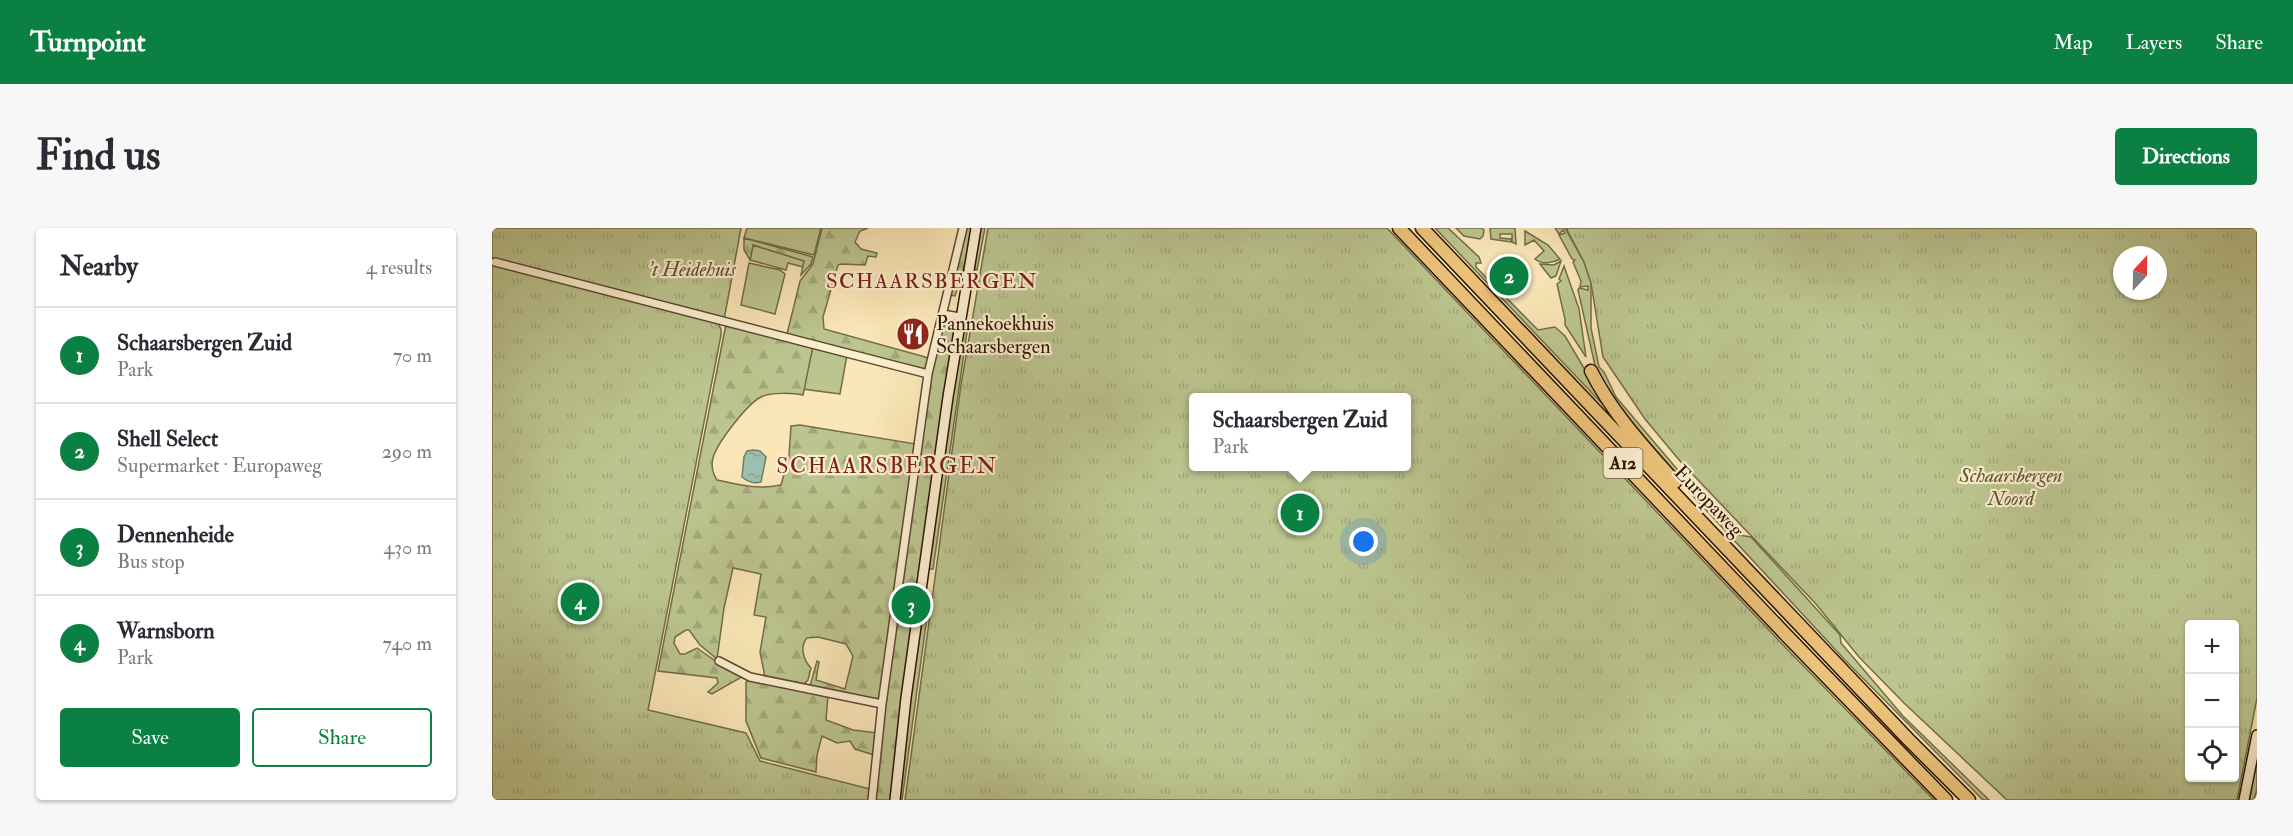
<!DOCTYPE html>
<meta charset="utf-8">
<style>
body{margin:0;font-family:"IM FELL Double Pica",serif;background:#f7f7f7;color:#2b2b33}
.controls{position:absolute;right:18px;bottom:18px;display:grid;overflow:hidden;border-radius:6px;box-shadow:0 2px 4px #0004}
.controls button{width:54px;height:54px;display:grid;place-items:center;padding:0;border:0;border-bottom:2px solid #e1e1e2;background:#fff;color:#2b2b33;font:30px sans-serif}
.compass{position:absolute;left:1621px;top:18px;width:54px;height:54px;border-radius:50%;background:#fff;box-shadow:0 2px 4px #0004;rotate:22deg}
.you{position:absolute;left:872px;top:314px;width:21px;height:21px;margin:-15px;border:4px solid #fff;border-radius:50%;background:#1a73e8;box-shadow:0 0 0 9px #1a73e833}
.badge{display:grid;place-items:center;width:39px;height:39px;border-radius:50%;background:#0b8043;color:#fff;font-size:20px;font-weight:700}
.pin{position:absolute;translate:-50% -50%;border:3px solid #fff;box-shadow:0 2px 6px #0006}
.popup{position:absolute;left:697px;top:165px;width:222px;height:78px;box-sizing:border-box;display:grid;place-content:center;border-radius:6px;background:#fff;filter:drop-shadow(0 2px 4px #0005);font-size:20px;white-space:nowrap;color:#7c7c81}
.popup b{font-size:22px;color:#2b2b33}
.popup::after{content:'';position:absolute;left:50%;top:100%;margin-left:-12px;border:12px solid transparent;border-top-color:#fff}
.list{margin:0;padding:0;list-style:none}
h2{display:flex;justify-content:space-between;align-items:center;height:78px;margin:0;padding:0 24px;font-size:26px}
h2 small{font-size:20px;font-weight:400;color:#7c7c81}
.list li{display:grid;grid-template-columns:39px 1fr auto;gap:18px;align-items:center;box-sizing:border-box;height:96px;padding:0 24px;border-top:2px solid #e1e1e2}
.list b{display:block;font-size:22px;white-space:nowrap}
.list p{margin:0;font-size:20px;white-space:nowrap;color:#7c7c81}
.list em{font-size:20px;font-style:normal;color:#7c7c81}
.actions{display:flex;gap:12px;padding:18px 24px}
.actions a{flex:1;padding:14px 0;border:2px solid #0b8043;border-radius:6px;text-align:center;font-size:21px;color:#0b8043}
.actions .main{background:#0b8043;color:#fff}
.icon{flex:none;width:33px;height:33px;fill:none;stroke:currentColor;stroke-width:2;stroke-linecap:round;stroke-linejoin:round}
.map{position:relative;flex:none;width:1765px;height:572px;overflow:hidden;border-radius:6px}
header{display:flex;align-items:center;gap:36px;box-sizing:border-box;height:84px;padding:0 30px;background:#0b8043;color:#fff}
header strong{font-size:28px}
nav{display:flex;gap:33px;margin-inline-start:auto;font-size:21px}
.intro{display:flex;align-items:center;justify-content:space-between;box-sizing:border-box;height:144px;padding:0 36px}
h1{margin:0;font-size:42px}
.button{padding:15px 27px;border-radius:6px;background:#0b8043;color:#fff;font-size:21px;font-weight:700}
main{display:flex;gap:36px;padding:0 36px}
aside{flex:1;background:#fff;border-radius:6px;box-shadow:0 2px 4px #0004}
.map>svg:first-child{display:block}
.grass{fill:#bcc58f;stroke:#726c48;stroke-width:1.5}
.forest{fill:url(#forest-firs);stroke:#726c48;stroke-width:1.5}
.park{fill:url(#park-tufts);stroke:#726c48;stroke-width:1.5;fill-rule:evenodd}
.water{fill:url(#water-ripples);stroke:#6f7b6a;stroke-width:1.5}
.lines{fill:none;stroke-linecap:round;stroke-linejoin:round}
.street-casing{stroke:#5d482e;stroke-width:10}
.secondary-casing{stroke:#291400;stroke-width:12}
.highway-casing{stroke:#291400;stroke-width:15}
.street{stroke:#fcefd0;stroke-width:7}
.secondary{stroke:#fcefd0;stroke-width:9}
.highway{stroke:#edc37b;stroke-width:12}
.labels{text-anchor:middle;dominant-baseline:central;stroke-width:4.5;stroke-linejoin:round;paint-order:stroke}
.shield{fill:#fcefd0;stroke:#68563e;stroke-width:1.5}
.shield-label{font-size:18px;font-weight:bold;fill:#291400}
.park-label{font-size:20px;font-style:italic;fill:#5c5232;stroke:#fcefd0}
.poi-label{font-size:20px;fill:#291400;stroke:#fcefd0;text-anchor:start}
.street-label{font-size:20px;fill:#291400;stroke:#fcefd0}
.neighbourhood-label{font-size:21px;letter-spacing:1.5px;fill:#7a1f14;stroke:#fcefd0}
.quarter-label{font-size:22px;letter-spacing:1.5px;fill:#7a1f14;stroke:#fcefd0}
</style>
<header>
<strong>Turnpoint</strong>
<nav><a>Map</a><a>Layers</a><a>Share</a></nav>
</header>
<div class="intro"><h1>Find us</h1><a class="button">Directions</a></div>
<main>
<aside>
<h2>Nearby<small>4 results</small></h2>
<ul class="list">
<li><span class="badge">1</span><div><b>Schaarsbergen Zuid</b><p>Park</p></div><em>70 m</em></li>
<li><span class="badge">2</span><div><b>Shell Select</b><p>Supermarket · Europaweg</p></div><em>290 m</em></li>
<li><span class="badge">3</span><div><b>Dennenheide</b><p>Bus stop</p></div><em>430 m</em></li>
<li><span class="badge">4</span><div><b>Warnsborn</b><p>Park</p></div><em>740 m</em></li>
</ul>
<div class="actions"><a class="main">Save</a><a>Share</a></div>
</aside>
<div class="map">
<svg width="1765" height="572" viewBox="0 0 1765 572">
<defs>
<pattern id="forest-firs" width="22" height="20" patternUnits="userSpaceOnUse" patternTransform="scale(1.5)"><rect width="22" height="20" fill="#bcc58f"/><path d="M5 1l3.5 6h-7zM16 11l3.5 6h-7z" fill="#a2a87a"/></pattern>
<pattern id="park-tufts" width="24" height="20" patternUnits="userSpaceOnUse" patternTransform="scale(1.5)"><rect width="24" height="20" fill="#bcc58f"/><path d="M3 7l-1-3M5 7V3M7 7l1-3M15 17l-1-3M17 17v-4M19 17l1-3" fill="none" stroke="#a2a87a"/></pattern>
<pattern id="water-ripples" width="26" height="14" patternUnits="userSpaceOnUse" patternTransform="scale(1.5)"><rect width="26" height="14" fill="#9ebfb0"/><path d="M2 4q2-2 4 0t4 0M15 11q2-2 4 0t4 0" fill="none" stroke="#88a396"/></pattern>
</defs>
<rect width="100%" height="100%" fill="#fae6b6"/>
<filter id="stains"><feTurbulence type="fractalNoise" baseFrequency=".00333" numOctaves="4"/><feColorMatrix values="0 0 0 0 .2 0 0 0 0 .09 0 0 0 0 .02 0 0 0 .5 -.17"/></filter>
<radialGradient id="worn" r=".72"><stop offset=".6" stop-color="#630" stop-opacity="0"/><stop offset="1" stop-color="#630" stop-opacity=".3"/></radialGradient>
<path class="grass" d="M255,0H329L322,27L252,10Z
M487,0H493L485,42H482Z
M943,0H956L987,29L989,35H984V39L1046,102L1063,99L1073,108L1118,184Z
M964,0H989L992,2L991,8L988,11L972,8Z
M998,0H1023L1024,16L1020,14V6H1008V10L1019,11V14L999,11Z
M1063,0H1073L1092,34L1099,55V100L1107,139L1112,144L1124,169L1229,293L1247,307L1259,309L1348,407L1349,415L1411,488L1497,572H1491L1352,431L1141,203L1104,142L1086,62L1087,60L1096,62V58L1088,59L1089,53L1081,34L1083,32L1080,31L1067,7L1073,5L1071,2L1067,6Z
M1033,3L1056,17L1068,31C1061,35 1050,37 1043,31L1052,23L1042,12L1033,17Z
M261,17L313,33L311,39L296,35L294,42L258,32Z
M1069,33L1064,48L1059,50L1048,36L1062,37Z
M257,35L288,42L293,46L283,86L249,77Z
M1072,38L1087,81L1094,129L1073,97V91L1065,56L1069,53L1067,51Z
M469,104H475L441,341H437V328Z
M321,118L355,127L348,166L311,161Z
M435,366L438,367L410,572H406L428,392Z"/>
<path class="forest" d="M330,0H376L368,3L363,14L369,21L385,25L384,29L376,28L373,37L349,36L346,37L331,89L332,101L437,130L434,141L298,109L295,106L308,53L321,36Z
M474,0H480L474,33L463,68L457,67Z
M252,10L321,29L319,36L309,47L312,33L261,17L258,32L252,22Z
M454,90L461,92L463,95L427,347L418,379L406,377L439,147L451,92Z
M234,96L321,118L311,167C302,165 278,164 269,169C255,176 225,215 221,230C219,238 221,246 225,252C248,257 266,262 289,257L297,228L299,198L308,197L424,216L388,470L384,474L321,461L318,458L325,433L327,434L324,452L353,461L361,428L354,416L326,409L315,410C307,419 312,433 319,440L316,452L310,458L273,449L268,424L274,389L262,387L269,346L241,340L232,380L225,431L208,417L197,402H194L183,409L182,415L188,426H193L205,420L235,441L250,448L248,450L220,466L216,464L226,455L225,450L166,443Z
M406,379L418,380L419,407L399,572H382Z
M260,451L336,468L334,492L361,502L385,505L382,527L363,521L358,513L345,515L330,508L325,527L324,544L269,530L254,493V454Z
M1765,525V561L1762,572H1756Z"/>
<path class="park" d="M0,0H249L232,92L0,31Z
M496,0H895L1294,420L1442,572H413L469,157ZM702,170H914V238H702Z
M1074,0H1765V470L1745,572H1515L1412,475L1367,429L1324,376L1188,233L1153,191L1111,129L1099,55L1092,34ZM1630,27H1666V63H1630ZM1698,397H1742V550H1698Z
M0,37L225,94L229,101V107L156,482L254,505L268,533L378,561L377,572H0Z"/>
<path class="water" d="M261,222L268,223L274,229L269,254C261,256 257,254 250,249L252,229L255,223Z"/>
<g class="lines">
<defs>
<path id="street" d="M3,34L436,146
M450,86L468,89
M227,433L258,449L390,476
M380,572L390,476L436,146L471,0"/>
<path id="secondary" d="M403,572L414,470L456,169L484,0
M1752,572L1765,507"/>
<path id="highway" d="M907,0L1297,410L1454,572
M930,0L1416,511L1477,572
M1099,143C1120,185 1152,219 1183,254"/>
</defs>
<use href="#street" class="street-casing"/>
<use href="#secondary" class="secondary-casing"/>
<use href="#highway" class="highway-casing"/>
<use href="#street" class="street"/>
<use href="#secondary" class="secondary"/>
<use href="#highway" class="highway"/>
</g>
<defs>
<symbol id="restaurant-disc" viewBox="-11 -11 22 22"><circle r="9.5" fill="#8f2418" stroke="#fcefd0"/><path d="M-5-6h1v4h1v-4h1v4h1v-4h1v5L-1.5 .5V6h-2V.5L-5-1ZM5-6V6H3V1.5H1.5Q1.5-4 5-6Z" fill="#fff"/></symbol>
</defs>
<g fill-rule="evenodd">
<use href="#restaurant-disc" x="402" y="87" width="38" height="38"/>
</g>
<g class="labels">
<rect class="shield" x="1111.5" y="220" width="39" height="30" rx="4.5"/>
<g class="shield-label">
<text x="1131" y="235">A12</text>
</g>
<g class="park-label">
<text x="200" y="41">'t Heidehuis</text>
<text x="1519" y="247">Schaarsbergen<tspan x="1519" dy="23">Noord</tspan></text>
</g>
<g class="poi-label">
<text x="444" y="95">Pannekoekhuis<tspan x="444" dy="23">Schaarsbergen</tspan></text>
</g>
<g class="street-label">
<text transform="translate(1217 273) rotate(46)">Europaweg</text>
</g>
<g class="neighbourhood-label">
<text x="440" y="53">SCHAARSBERGEN</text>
</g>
<g class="quarter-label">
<text x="395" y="238">SCHAARSBERGEN</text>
</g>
</g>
<rect width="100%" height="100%" filter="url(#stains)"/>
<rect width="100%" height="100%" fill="url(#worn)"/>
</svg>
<div class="controls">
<button>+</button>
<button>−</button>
<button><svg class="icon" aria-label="locate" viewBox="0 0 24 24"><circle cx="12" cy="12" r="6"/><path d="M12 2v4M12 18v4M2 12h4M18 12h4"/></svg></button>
</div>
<svg class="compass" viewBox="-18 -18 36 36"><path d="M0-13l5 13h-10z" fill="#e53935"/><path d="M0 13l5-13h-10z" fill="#7c7c81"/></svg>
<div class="you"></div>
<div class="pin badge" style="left:808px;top:285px">1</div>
<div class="popup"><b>Schaarsbergen Zuid</b>Park</div>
<div class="pin badge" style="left:1017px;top:48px">2</div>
<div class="pin badge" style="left:419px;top:377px">3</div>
<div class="pin badge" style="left:88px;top:374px">4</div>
</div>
</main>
